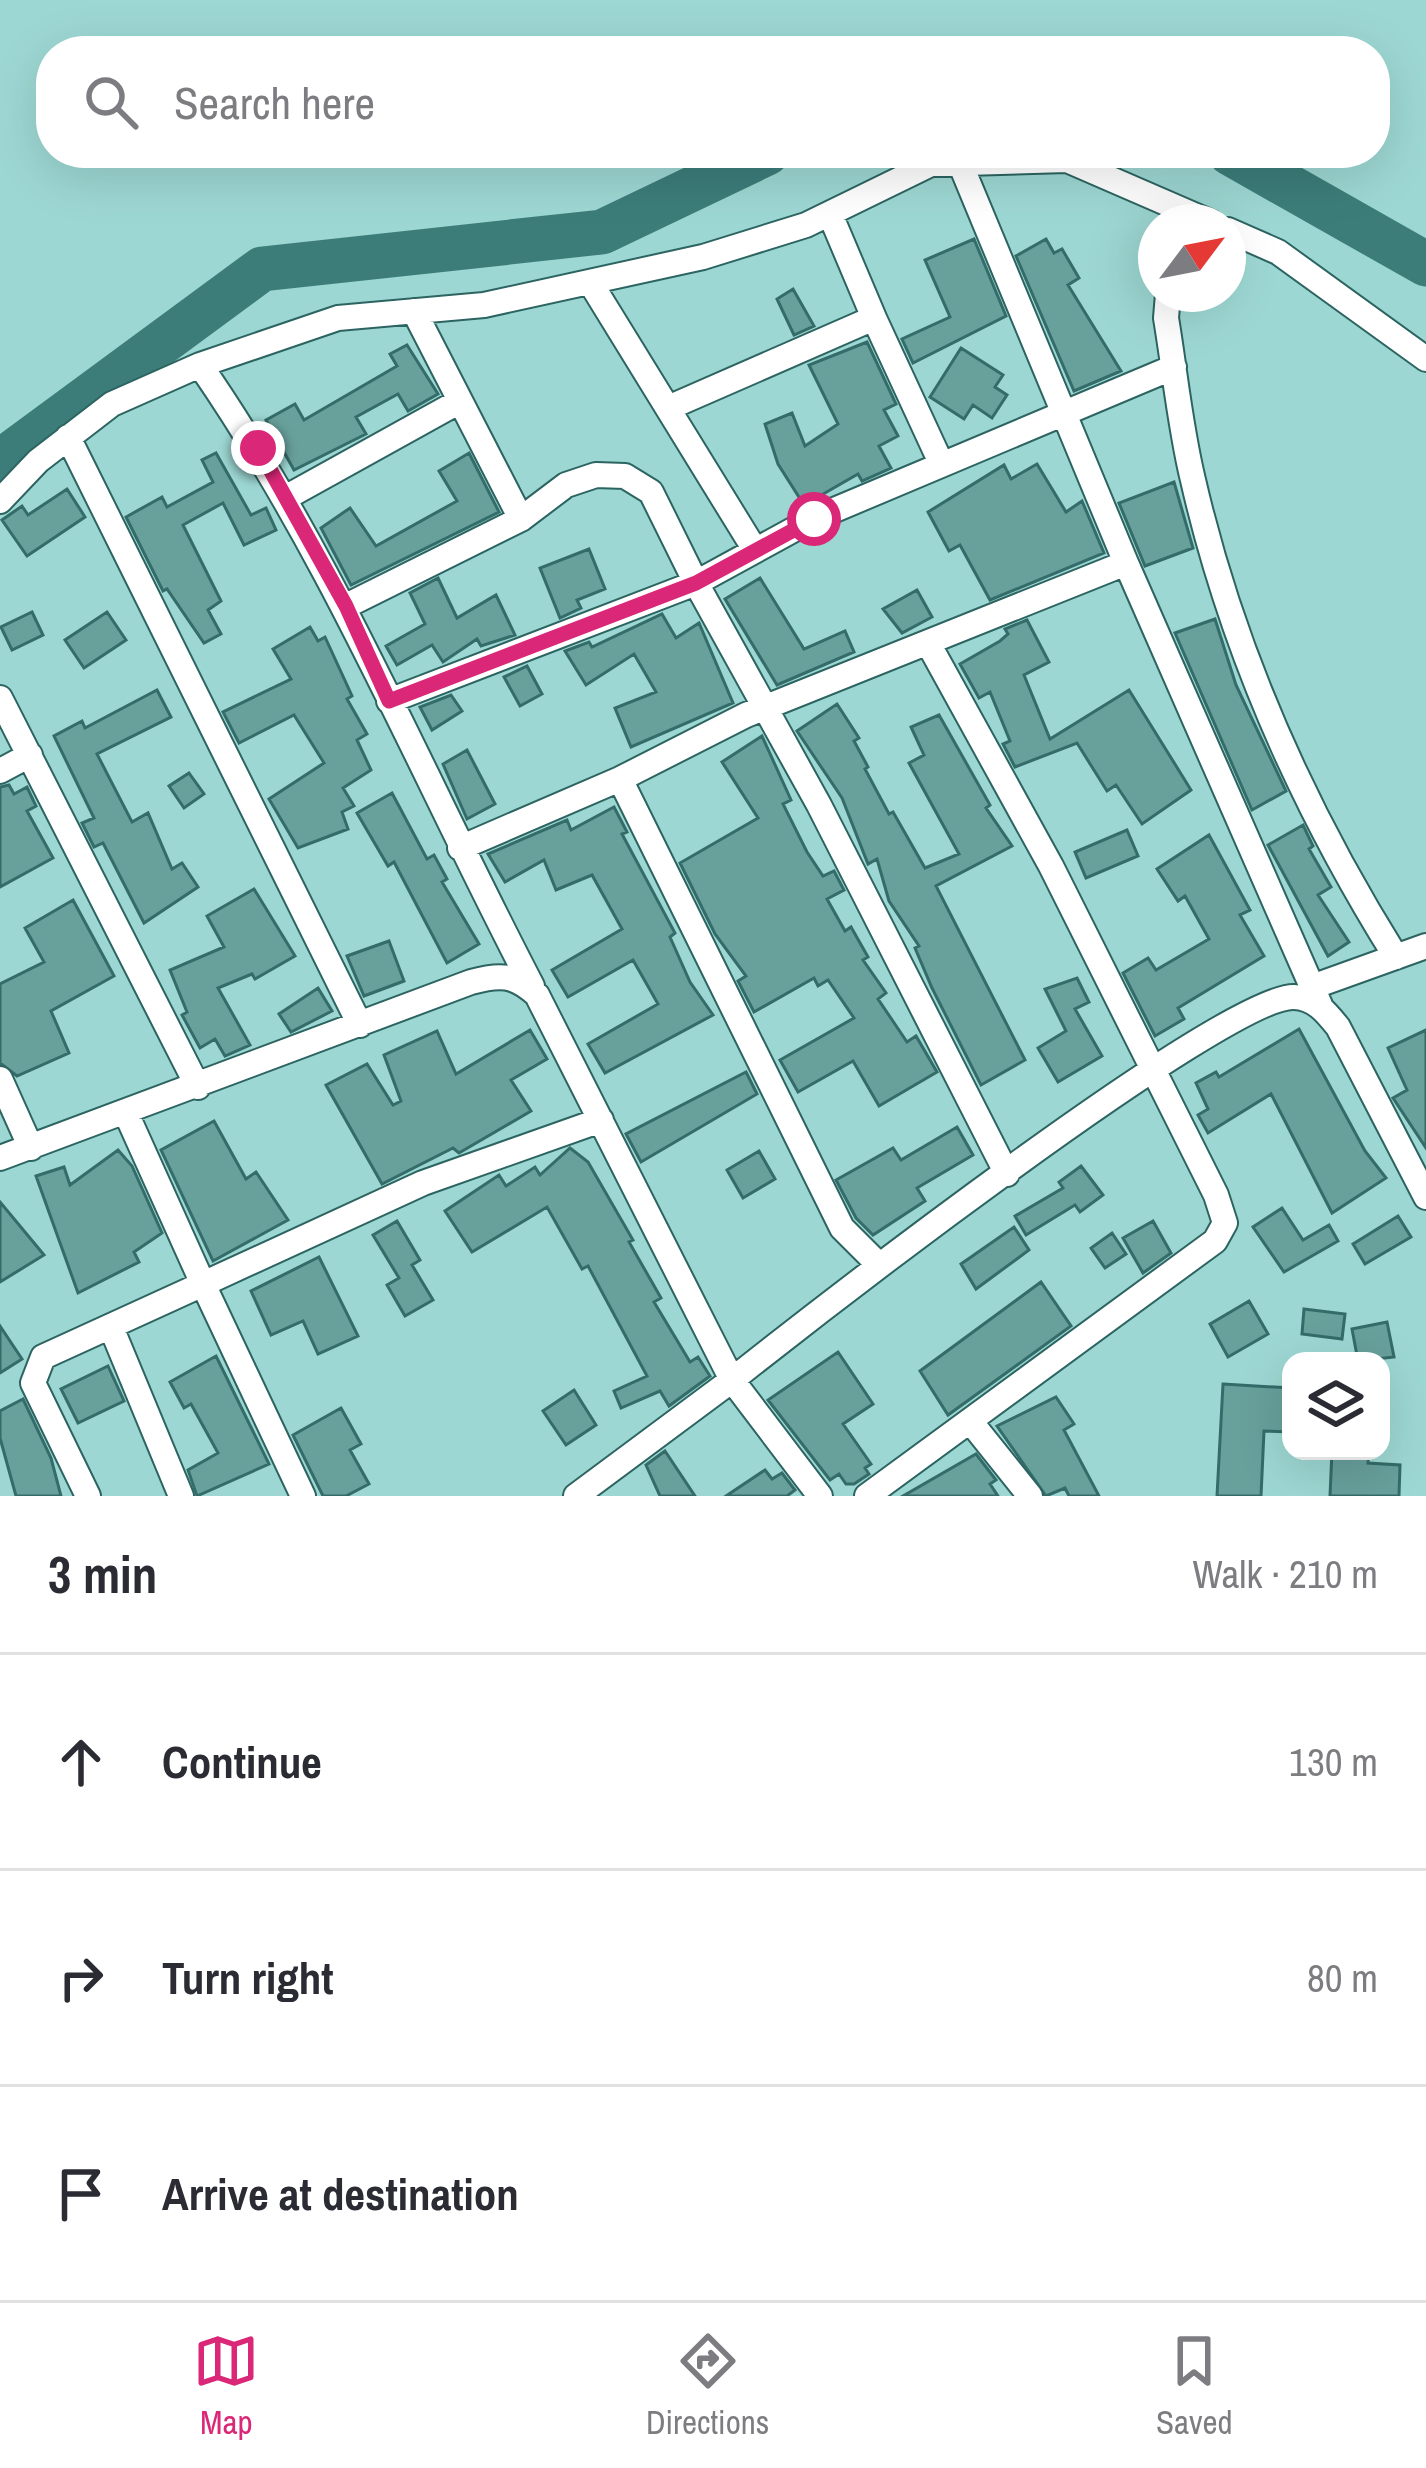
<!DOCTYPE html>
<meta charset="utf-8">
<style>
body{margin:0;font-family:"Archivo Narrow",sans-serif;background:#f7f7f7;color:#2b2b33}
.controls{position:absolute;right:36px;bottom:36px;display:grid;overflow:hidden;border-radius:24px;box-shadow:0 12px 48px #0002}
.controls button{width:108px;height:108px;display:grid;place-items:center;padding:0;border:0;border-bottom:3px solid #e1e1e2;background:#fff;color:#2b2b33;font:60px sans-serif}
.compass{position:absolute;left:1138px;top:204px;width:108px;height:108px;border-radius:50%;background:#fff;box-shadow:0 12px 48px #0002;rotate:58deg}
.stop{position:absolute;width:36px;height:36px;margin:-27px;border:9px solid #db2777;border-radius:50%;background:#fff}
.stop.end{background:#db2777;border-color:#fff;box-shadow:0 3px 12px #0008}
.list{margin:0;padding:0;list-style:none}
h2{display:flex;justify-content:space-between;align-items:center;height:156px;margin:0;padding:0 48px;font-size:51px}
h2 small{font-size:39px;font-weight:400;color:#7c7c81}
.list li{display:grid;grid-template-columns:78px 1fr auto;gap:36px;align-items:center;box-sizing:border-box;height:216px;padding:0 48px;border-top:3px solid #e1e1e2}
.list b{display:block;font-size:45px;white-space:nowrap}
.list em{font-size:39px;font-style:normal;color:#7c7c81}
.icon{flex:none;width:66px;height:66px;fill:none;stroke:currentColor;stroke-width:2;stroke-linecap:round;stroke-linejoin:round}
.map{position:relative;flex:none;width:1426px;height:1496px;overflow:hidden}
.search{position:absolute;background:#fff;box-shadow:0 12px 48px #0002;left:36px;right:36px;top:36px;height:132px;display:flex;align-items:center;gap:30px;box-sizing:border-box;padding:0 42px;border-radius:48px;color:#7c7c81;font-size:45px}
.sheet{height:804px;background:#fff}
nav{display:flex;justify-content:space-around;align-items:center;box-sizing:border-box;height:168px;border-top:3px solid #e1e1e2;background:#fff;font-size:33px;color:#7c7c81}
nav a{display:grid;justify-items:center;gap:6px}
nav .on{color:#db2777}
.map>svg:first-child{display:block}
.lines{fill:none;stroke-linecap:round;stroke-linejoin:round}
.river{stroke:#3c7d7a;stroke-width:45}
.building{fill:#68a09c;stroke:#346c69;stroke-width:3}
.street-casing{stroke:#2c6461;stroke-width:28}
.street{stroke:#fff;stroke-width:24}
.route{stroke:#db2777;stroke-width:15}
</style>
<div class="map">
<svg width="1426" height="1496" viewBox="0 0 1426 1496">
<rect width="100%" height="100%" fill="#9dd7d3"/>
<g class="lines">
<path class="river" d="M1230,153L1426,264
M0,462L262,269L602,232L767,153"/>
</g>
<path class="building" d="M974,239L1006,316L913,363L902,339L950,317L925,260Z
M1046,239L1054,253L1062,249L1079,278L1068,285L1121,371L1074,391L1016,256Z
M793,289L814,326L794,335L777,299Z
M867,342L896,404L884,410L898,436L879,446L891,468L862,481L858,474L804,505L778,464L765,424L792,413L805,446L838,424L809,365Z
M407,345L438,394L408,411L398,394L356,417L366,434L294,470L266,420L295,404L304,420L397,366L390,354Z
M961,348L1003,375L995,387L1007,395L992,418L973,405L964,419L930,397Z
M216,453L251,515L266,508L276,530L244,545L223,503L183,525L221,601L208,610L221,634L204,643L167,589L163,591L126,517L162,497L167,507L213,482L202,460Z
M469,453L499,512L351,585L321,528L350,508L376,546L457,501L439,471Z
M1037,464L1066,512L1082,501L1104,553L990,600L960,545L949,551L928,512L1004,465L1011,479Z
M1174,482L1193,548L1145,566L1119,503Z
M67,489L85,517L27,556L2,520L22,506L28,515Z
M589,549L605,589L577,600L581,608L560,618L540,568Z
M438,578L457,618L496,595L515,635L481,646L477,639L443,662L432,645L397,665L386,646L425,624L410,593Z
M760,578L804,649L845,631L854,652L777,685L725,599Z
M917,590L932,617L902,633L883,609Z
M32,612L43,635L12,650L1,627Z
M107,612L126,640L84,668L65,640Z
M662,614L676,638L699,623L733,703L631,747L615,708L656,692L634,654L586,685L565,651L589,642L592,647Z
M1215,619L1236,685L1286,791L1252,810L1175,633Z
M1027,620L1049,662L1024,675L1050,739L1129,690L1191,790L1142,824L1116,785L1107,791L1077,743L1015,767L1003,744L1010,741L990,692L979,698L960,664L1000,641L1008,634L1005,629Z
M310,627L318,641L325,637L352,696L347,699L367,734L357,740L371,770L343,788L354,806L342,812L348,829L298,848L269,799L324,763L294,715L239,743L223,712L291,679L273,649Z
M527,666L542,694L520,706L504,677Z
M157,690L171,717L97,754L132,822L148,813L172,869L182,863L198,887L144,923L103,843L94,847L82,823L94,818L54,736L82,721L85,728Z
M451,695L462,711L432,730L420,707Z
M837,704L859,738L854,741L868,767L865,769L889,814L893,812L925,868L959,854L909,763L924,755L911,727L939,715L990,805L986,808L1012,846L936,886L1025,1060L981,1085L932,988L915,948L919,946L889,901L877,859L868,864L842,798L797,731Z
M762,736L791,800L783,804L807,852L823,876L834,871L844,890L827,899L845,931L851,927L868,957L863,960L886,993L878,999L907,1042L916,1036L937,1072L879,1106L853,1061L798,1092L780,1060L854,1018L828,980L818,986L814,978L754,1012L738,981L746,976L715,934L680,863L758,818L722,762Z
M467,750L495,804L467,819L443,764Z
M189,773L204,794L184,808L169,786Z
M9,785L14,794L27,787L36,806L27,811L53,858L0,887V787Z
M392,793L427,859L434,855L447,879L442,882L479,944L447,963L394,862L388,866L357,813Z
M614,807L627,832L622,834L675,933L670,937L690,982L713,1015L605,1073L588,1044L658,1004L633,960L568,997L552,970L622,929L592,875L556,890L544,860L505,882L488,854L567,820L571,830Z
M1303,825L1313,846L1309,849L1331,887L1318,895L1349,942L1328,956L1268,845Z
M1127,830L1138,856L1086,878L1075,852Z
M1209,835L1250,910L1240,915L1264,956L1178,1008L1184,1019L1155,1036L1123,973L1148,958L1156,970L1209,939L1185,896L1178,901L1157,869Z
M254,889L295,956L255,979L252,974L218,988L250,1045L225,1056L215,1039L200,1048L182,1015L187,1012L170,970L224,947L207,916Z
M73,900L114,976L51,1011L69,1053L17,1076L0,1063V984L44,962L25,928Z
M389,941L404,981L364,996L347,956Z
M1077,978L1089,1002L1075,1009L1102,1056L1058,1082L1038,1048L1066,1031L1045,989Z
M318,988L332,1011L291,1032L279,1014Z
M1299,1029L1365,1151L1386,1178L1332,1213L1271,1094L1208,1133L1198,1115L1208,1109L1196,1083L1216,1072L1219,1077Z
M530,1030L547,1059L511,1080L531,1111L459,1153L453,1148L382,1184L326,1085L367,1064L393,1105L401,1101L384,1055L437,1031L456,1074Z
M1426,1030V1148L1393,1098L1407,1090L1388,1048Z
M746,1072L757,1094L641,1162L626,1134Z
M214,1121L246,1179L256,1172L288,1220L213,1261L161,1150Z
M957,1127L973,1155L917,1188L925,1201L873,1235L856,1218L836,1180L893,1148L901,1160Z
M570,1148L588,1162L633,1240L629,1242L661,1298L654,1302L690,1362L698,1357L710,1376L669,1406L660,1391L621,1408L614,1391L647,1376L588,1266L582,1269L547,1207L472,1252L445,1211L499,1175L506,1186L535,1167L540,1175Z
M118,1150L132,1166L162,1233L134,1252L139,1262L78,1293L36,1176L64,1167L70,1185Z
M759,1151L775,1179L743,1198L727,1170Z
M1081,1166L1103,1195L1080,1212L1075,1205L1026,1235L1015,1216L1063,1188L1059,1182Z
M0,1202L44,1255L0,1282Z
M1282,1208L1303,1240L1329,1225L1338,1241L1284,1272L1253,1227Z
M1398,1216L1411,1237L1365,1264L1353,1244Z
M397,1221L420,1260L412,1265L433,1300L405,1316L387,1285L399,1278L373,1235Z
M1153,1221L1171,1253L1143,1273L1123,1238Z
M1014,1227L1029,1250L976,1289L961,1264Z
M1112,1233L1126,1254L1105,1268L1091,1248Z
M319,1257L358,1336L318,1354L303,1321L271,1335L251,1291Z
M1041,1282L1071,1326L948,1415L920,1371Z
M1249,1301L1268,1334L1228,1357L1210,1324Z
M1304,1309L1345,1314L1342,1339L1302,1334Z
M1387,1322L1394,1357L1358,1361L1352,1329Z
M0,1326L22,1359L0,1373Z
M838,1352L873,1404L843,1424L871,1464L865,1468L869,1474L854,1484H846L839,1474L830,1480L768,1400Z
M216,1356L269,1464L197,1496L188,1470L218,1453L191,1404L184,1408L170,1382Z
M108,1366L124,1401L78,1423L61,1389Z
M1223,1384L1291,1388V1432L1264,1431L1261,1496H1217Z
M574,1390L596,1425L566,1445L543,1411Z
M1056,1397L1074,1424L1064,1430L1099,1496H1069L1065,1488L1046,1496L997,1426Z
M23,1399L51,1458L61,1496H16L0,1438V1411Z
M341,1408L361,1444L350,1450L369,1484L346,1496H323L293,1435Z
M665,1451L695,1496H660L646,1465Z
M1332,1451H1369L1368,1463L1400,1465L1399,1496H1330Z
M976,1454L996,1480L990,1484L998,1496H903Z
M765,1470L772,1479L782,1473L795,1490L787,1496H726Z"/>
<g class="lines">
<defs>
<path id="street" d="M960,163L1126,563
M830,214L874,318
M1228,230L1278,252L1426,359
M590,282L755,550
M1168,294L1166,318C1175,372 1180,427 1193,480C1232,650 1304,810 1396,957
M414,311L521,519
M200,365C334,559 423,778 532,986
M668,408L874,318L941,463
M68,437L360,1025
M285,498L460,401
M0,501L38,461L112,404L200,365L338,318L484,305L703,257L806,225L931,164L1067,160L1210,222
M346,606L521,519L566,485L596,475L625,476L651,492L696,583L389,701
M0,698L198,1087
M0,771L30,755
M620,779L842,1228L878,1264
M460,848L620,779L746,715L1126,563L1320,1005
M1312,987L1426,946
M0,1079L31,1148
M0,1158L471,982C500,974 514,974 537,995L732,1380C809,1319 1224,995 1294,997C1315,998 1326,1012 1338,1027L1426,1197
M1007,1174L819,805L696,583L813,519L1174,367
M111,1327L181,1496
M970,1421L1030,1496
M88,1496L33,1383L43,1357L203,1284L126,1113
M303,1496L203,1284L423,1183L601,1120
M576,1496L732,1380L820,1496
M867,1496L1215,1241L1225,1223L1216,1195L1051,866L928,643"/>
</defs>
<use href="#street" class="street-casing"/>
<use href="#street" class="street"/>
</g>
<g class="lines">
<path class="route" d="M258,448L346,606L389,701L696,583L814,519"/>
</g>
</svg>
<div class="controls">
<button><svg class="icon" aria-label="layers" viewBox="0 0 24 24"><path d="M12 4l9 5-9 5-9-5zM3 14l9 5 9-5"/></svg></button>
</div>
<svg class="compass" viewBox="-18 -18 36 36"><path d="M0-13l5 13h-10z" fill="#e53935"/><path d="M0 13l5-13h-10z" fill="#7c7c81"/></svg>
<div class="stop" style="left:814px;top:519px"></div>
<div class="stop end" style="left:258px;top:448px"></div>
<div class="search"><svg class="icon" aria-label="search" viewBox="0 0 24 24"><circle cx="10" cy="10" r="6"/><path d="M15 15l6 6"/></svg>Search here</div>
</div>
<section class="sheet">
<h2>3 min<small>Walk · 210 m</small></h2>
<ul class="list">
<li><svg class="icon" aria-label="ahead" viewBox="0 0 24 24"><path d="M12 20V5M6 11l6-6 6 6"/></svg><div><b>Continue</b></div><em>130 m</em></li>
<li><svg class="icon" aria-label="right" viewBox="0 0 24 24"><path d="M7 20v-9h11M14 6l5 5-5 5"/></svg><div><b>Turn right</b></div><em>80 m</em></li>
<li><svg class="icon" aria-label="arrive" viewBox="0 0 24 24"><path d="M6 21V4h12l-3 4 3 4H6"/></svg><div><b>Arrive at destination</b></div></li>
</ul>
</section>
<nav>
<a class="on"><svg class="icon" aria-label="map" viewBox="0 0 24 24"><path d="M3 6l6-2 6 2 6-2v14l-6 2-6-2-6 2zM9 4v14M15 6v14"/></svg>Map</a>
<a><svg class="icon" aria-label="directions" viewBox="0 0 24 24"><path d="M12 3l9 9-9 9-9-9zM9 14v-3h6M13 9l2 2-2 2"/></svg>Directions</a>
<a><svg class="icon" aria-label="saved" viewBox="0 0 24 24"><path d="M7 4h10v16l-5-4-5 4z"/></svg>Saved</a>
</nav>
